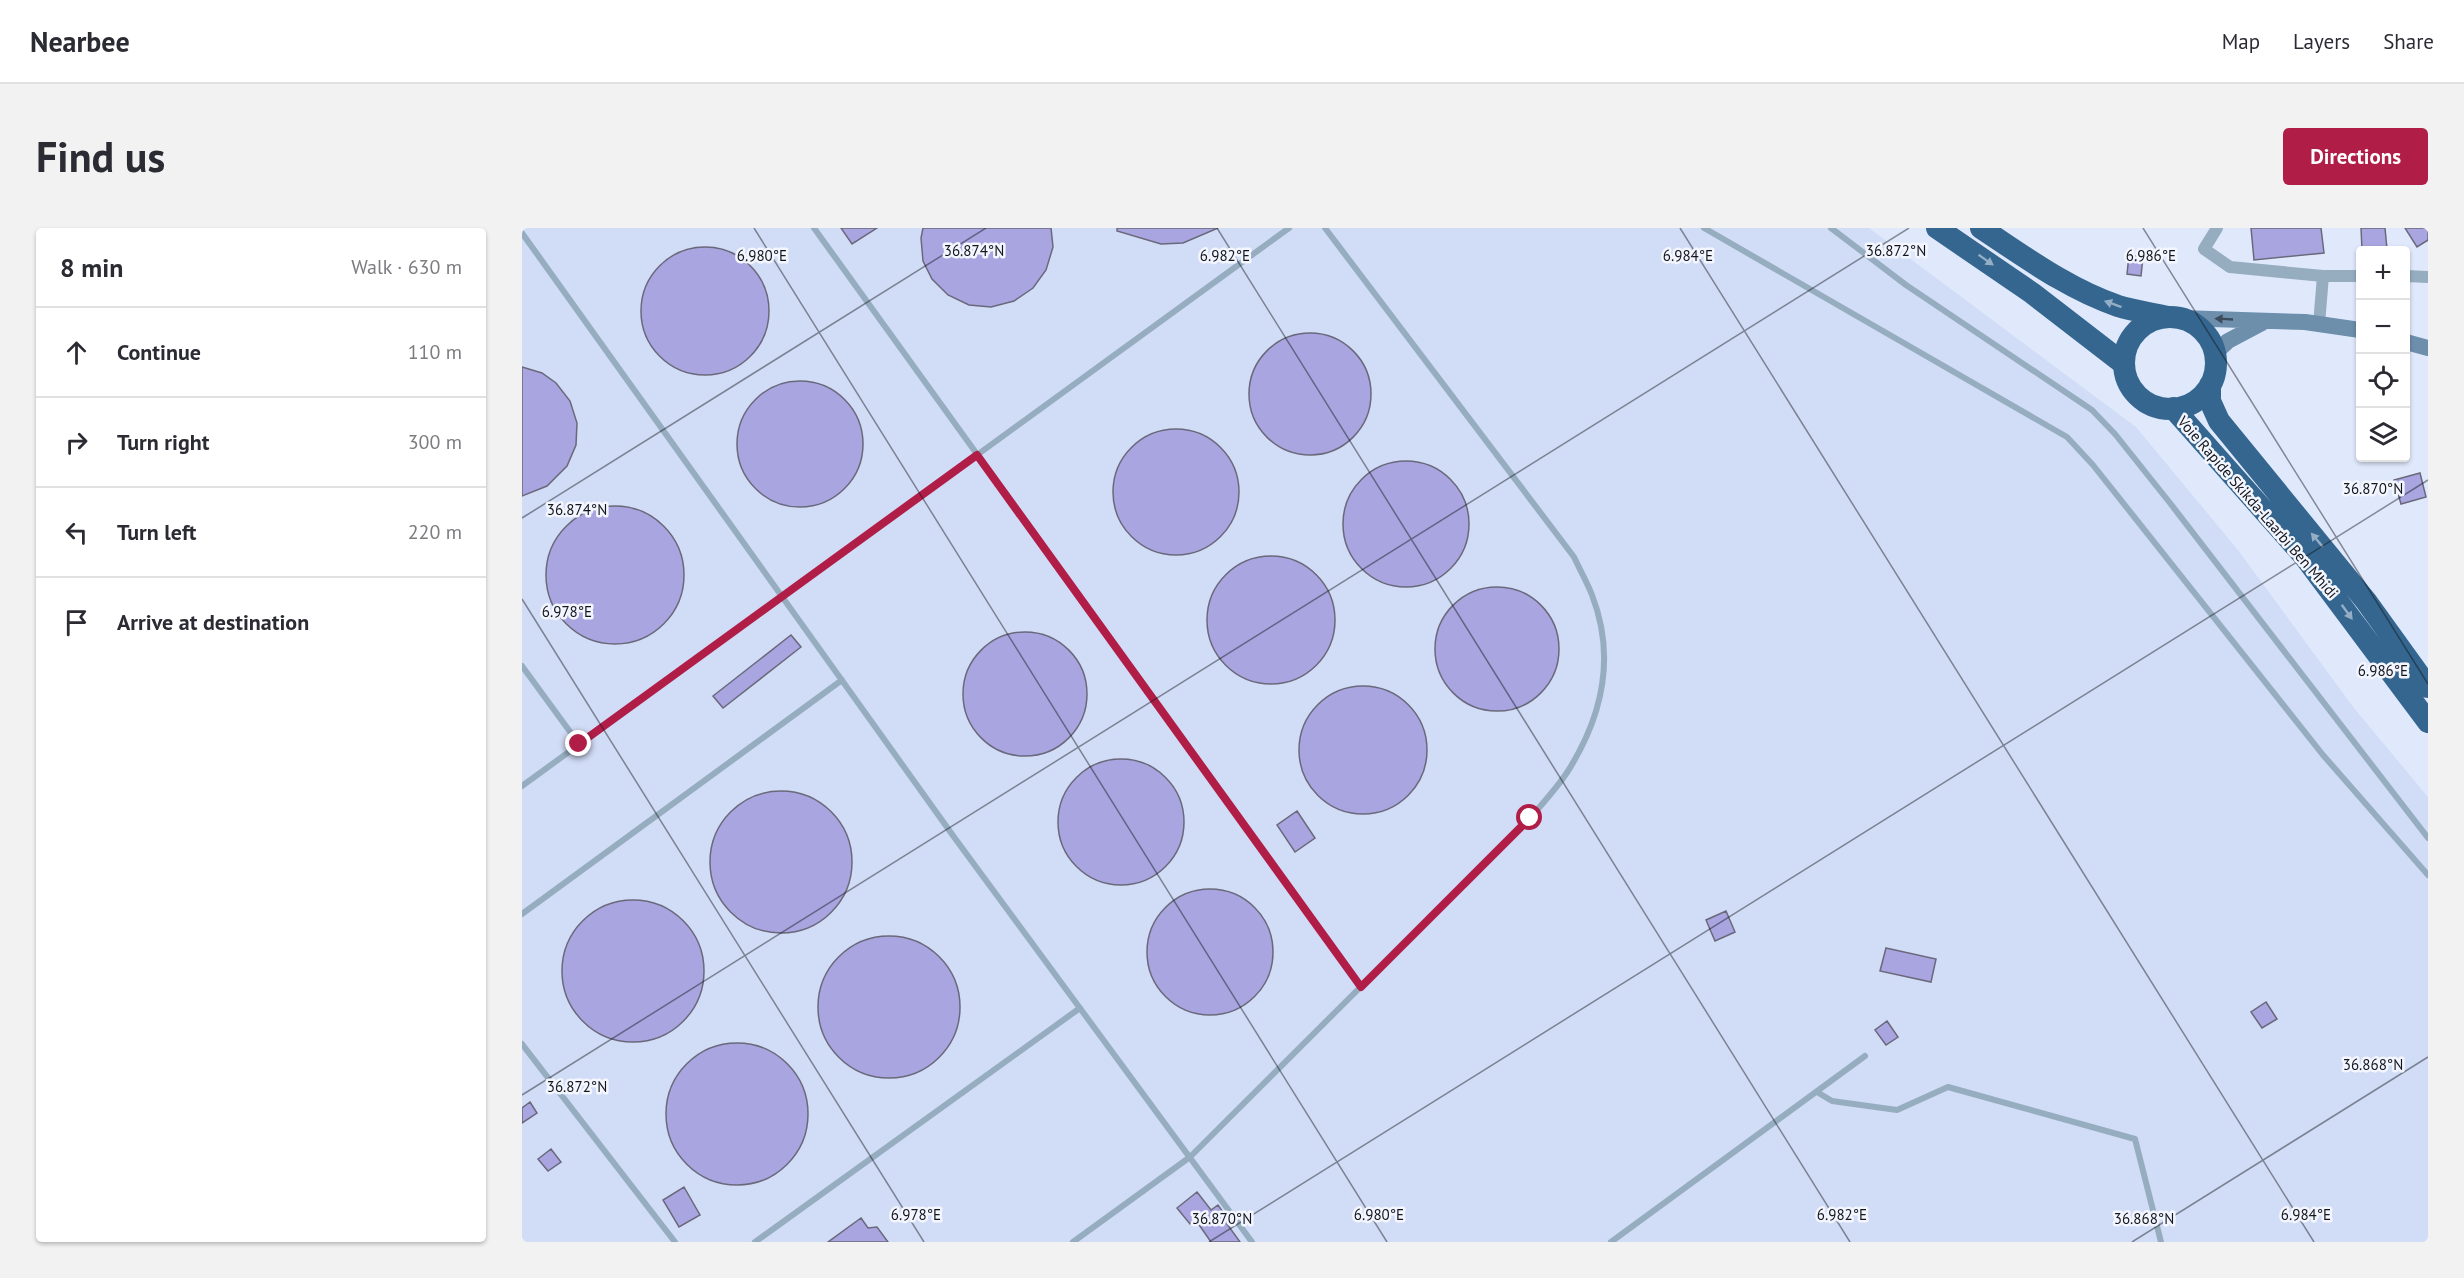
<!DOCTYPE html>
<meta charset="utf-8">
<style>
body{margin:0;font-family:"PT Sans",sans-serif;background:#f2f2f3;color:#2b2b33}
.controls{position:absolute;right:18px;top:18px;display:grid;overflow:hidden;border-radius:6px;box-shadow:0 2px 4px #0004}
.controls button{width:54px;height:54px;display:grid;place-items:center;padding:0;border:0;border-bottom:2px solid #e1e1e2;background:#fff;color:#2b2b33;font:30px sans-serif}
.stop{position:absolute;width:18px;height:18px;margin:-14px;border:4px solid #b01e48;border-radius:50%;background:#fff}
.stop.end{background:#b01e48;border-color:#fff;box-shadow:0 2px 6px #0008}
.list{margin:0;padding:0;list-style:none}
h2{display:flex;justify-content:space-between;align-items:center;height:78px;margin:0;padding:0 24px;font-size:26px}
h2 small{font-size:20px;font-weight:400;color:#7c7c81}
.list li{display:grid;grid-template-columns:39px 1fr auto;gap:18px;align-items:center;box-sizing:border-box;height:90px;padding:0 24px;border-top:2px solid #e1e1e2}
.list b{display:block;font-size:22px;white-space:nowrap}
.list em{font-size:20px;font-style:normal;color:#7c7c81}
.icon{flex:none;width:33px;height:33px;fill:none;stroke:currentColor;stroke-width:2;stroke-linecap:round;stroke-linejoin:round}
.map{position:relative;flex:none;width:1906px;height:1014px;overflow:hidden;border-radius:6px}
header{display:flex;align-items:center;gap:36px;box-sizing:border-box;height:84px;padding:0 30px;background:#fff;border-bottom:2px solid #e1e1e2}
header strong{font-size:28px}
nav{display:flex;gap:33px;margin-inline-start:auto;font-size:21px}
.intro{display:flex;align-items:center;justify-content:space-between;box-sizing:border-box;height:144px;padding:0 36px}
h1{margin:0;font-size:42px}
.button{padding:15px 27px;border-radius:6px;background:#b01e48;color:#fff;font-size:21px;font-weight:700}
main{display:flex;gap:36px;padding:0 36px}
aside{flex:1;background:#fff;border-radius:6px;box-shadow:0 2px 4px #0004}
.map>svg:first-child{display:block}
.built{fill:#d1dcf6}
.building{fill:#a8a5e0;stroke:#6a697b;stroke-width:1.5}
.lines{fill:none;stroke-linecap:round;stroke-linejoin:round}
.lane{stroke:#96adc0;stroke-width:6}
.street{stroke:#96adc0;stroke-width:12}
.secondary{stroke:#6d8fac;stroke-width:16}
.highway{stroke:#34668f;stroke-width:22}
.oneway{fill:#94aec6}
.oneway2{fill:#3b4c5c}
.route{stroke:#b01e48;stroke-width:8}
.ticks{fill:none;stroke:#12151b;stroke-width:1.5;stroke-opacity:0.45}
.labels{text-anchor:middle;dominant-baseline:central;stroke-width:5;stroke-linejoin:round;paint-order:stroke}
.street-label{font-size:15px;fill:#12151b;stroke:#f3f6fe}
.ticks-label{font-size:15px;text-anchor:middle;fill:#12151b;stroke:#f3f6fe;stroke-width:5;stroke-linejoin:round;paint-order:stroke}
</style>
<header>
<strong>Nearbee</strong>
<nav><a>Map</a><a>Layers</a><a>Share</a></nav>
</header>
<div class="intro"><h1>Find us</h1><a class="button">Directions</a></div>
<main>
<aside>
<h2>8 min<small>Walk · 630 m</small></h2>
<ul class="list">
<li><svg class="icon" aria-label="ahead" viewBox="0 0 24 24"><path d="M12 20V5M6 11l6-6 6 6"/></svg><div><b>Continue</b></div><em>110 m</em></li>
<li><svg class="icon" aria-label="right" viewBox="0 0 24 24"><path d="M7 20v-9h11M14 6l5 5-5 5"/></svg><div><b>Turn right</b></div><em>300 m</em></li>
<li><svg class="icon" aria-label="left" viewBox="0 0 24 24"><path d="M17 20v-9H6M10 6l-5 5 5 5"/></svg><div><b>Turn left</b></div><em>220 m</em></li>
<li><svg class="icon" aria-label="arrive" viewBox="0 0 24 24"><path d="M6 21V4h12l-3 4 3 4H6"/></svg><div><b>Arrive at destination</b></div></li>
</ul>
</aside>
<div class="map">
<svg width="1906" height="1014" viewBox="0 0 1906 1014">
<rect width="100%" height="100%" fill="#e0e9fc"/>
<path class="built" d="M0,0H1347L1614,199L1716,322L1832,480L1906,569V1014H0Z"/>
<path class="building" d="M319,0H355L330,16Z
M401,0H529L531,19L524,42L511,60L492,73L469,79L447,77L426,67L410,51L401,33L399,10Z
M595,0H696L661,15L639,16L595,3Z
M1729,0H1799L1802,25L1732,32Z
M1839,0H1863L1865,21L1840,22Z
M1883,0H1906V12L1895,19Z
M119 83a64 64 0 1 1 128 0a64 64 0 1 1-128 0Z
M1607,27L1621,29L1619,48L1605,46Z
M727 166a61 61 0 1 1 122 0a61 61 0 1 1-122 0Z
M0,139L20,145L34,155L48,173L55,195L54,217L45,238L25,258L0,268Z
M215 216a63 63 0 1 1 126 0a63 63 0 1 1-126 0Z
M591 264a63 63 0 1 1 126 0a63 63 0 1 1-126 0Z
M821 296a63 63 0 1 1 126 0a63 63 0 1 1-126 0Z
M1898,245L1904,269L1879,276L1872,252Z
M24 347a69 69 0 1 1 138 0a69 69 0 1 1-138 0Z
M685 392a64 64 0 1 1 128 0a64 64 0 1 1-128 0Z
M913 421a62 62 0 1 1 124 0a62 62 0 1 1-124 0Z
M441 466a62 62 0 1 1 124 0a62 62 0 1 1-124 0Z
M269,407L279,419L201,480L191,468Z
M777 522a64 64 0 1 1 128 0a64 64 0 1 1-128 0Z
M536 594a63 63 0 1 1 126 0a63 63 0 1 1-126 0Z
M188 634a71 71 0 1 1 142 0a71 71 0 1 1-142 0Z
M775,583L793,610L773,624L755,597Z
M625 724a63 63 0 1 1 126 0a63 63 0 1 1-126 0Z
M40 743a71 71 0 1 1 142 0a71 71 0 1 1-142 0Z
M1204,683L1213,704L1193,713L1184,692Z
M296 779a71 71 0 1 1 142 0a71 71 0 1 1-142 0Z
M1364,720L1414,731L1409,754L1358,743Z
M1744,774L1755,791L1740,800L1729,784Z
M1365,793L1376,809L1364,817L1353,802Z
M144 886a71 71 0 1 1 142 0a71 71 0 1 1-142 0Z
M8,874L15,885L0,895V880Z
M29,921L39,934L26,943L16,931Z
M162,959L178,987L157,999L141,972Z
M675,964L689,982L696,977L708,994L705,996L718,1014H689L673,991L668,996L655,980Z
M339,990L346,1000L355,999L366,1014H306Z"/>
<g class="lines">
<path class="lane" d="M292,0L839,759
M1182,0L1545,209L1571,237L1801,527L1906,647
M1309,0L1384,57L1570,182L1593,206L1648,275L1906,610
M0,5L432,609L730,1014
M0,438L57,516
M0,558L767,0
M0,686L320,452
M0,816L153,1014
M1295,864L1310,873L1375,882L1426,859L1613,911L1639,1014
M233,1014L558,780
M551,1014L668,929L1008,590C1021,575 1035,560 1046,543C1080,489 1094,429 1070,367C1065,354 1058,342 1052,329L803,0
M1089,1014L1343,828"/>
<path class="street" d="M1695,0L1682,21L1708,39L1801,48H1838
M1884,48L1906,49
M1797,96L1801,48"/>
<path class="secondary" d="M1659,90L1783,94L1838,102
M1884,114L1906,120
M1693,125L1706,113L1740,95"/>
<path class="highway" d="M1415,0L1510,65L1602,136
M1459,0C1503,29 1546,61 1596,78C1612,83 1629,85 1646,89
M1602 135a46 46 0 1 1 92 0a46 46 0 1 1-92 0Z
M1688,157V173L1697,193L1844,373L1906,459
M1651,180L1782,328L1906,494"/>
</g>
<defs><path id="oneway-solid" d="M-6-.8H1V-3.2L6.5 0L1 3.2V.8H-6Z" transform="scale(1.5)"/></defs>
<g class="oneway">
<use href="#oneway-solid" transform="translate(1464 32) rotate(35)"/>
<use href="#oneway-solid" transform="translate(1591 76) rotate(-160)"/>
<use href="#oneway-solid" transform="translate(1795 312) rotate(-130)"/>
<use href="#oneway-solid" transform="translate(1825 384) rotate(54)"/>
</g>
<use class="oneway2" href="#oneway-solid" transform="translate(1702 91) rotate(-177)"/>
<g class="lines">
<path class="route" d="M57,516L455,227L839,759L1008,590"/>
</g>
<path class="ticks" d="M232,0L865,1014M695,0L1328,1014M1158,0L1792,1014M1621,0L1906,456M0,290L464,0M0,371L402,1014M0,867L1387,0M687,1014L1906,252M1610,1014L1906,829"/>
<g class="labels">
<g class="street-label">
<text transform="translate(1736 279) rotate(49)">Voie Rapide Skikda-Laarbi Ben Mhidi</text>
</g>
</g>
<g class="ticks-label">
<text x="452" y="28">36.874°N</text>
<text x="1374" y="28">36.872°N</text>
<text x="1629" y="33">6.986°E</text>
<text x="240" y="33">6.980°E</text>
<text x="703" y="33">6.982°E</text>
<text x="1166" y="33">6.984°E</text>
<text x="1851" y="266">36.870°N</text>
<text x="55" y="287">36.874°N</text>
<text x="45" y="389">6.978°E</text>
<text x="1861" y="448">6.986°E</text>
<text x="1851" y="842">36.868°N</text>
<text x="55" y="864">36.872°N</text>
<text x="394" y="992">6.978°E</text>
<text x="857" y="992">6.980°E</text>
<text x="1320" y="992">6.982°E</text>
<text x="1784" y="992">6.984°E</text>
<text x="700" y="996">36.870°N</text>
<text x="1622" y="996">36.868°N</text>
</g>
</svg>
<div class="controls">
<button>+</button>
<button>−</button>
<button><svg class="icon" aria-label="locate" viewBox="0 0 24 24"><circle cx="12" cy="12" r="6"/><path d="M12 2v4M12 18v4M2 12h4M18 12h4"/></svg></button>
<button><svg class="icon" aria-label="layers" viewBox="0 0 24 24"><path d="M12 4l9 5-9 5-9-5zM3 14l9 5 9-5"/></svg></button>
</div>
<div class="stop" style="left:1008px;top:590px"></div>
<div class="stop end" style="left:57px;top:516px"></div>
</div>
</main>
